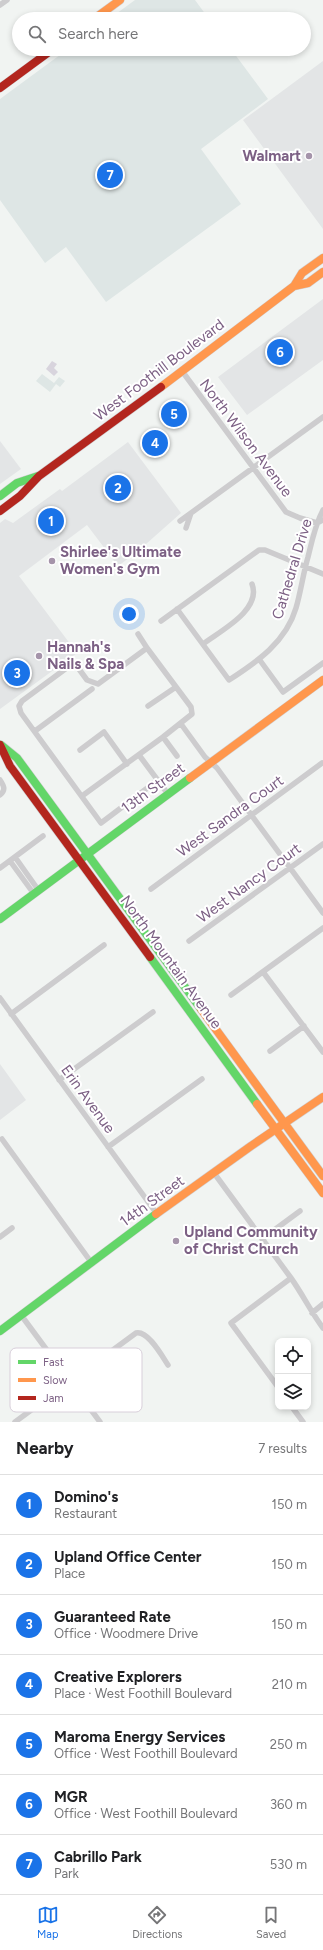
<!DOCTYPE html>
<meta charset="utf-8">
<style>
body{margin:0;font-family:Figtree,sans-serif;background:#f6f6f6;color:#202124}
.controls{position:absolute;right:12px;bottom:12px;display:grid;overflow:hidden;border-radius:8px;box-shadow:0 2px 6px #0003}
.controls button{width:36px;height:36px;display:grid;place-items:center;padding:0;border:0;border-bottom:1px solid #e0e0e0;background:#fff;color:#202124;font:20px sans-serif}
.you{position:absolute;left:129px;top:614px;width:14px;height:14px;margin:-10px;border:3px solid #fff;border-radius:50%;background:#1a73e8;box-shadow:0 0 0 6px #1a73e833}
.badge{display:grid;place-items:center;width:26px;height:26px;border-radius:50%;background:#1a73e8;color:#fff;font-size:13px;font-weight:700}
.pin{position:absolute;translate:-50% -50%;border:2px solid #fff;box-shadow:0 1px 4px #0006}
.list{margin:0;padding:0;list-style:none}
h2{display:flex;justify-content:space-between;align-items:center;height:52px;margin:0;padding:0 16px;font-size:17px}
h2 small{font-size:13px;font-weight:400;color:#757577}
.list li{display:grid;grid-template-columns:26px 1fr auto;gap:12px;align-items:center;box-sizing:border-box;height:60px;padding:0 16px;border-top:1px solid #e0e0e0}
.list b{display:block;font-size:15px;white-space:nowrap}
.list p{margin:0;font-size:13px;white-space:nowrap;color:#757577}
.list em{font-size:13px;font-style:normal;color:#757577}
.icon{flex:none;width:22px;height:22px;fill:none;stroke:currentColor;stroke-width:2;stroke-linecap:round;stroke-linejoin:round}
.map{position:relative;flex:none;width:323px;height:1422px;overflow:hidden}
.search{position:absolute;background:#fff;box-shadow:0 2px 6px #0003;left:12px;right:12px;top:12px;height:44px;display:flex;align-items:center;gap:10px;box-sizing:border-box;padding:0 14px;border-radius:22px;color:#757577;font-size:15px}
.sheet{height:472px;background:#fff}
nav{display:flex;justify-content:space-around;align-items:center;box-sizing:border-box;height:56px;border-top:1px solid #e0e0e0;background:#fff;font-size:11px;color:#757577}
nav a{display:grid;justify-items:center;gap:2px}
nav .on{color:#1a73e8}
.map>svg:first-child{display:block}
.built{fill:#e3e5e6}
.green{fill:#dee6e5}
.water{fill:#d8d4dd}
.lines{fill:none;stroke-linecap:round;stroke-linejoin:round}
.fast-casing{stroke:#d0cfd2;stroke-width:9}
.slow-casing{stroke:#d0cfd2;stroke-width:9}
.jam-casing{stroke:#d0cfd2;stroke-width:9}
.street{stroke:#cdccce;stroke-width:5.5}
.fast{stroke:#63d668;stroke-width:8}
.slow{stroke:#ff974d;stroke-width:8}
.jam{stroke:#b3261e;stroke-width:8}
.poi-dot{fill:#a594aa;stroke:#fff;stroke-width:1.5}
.labels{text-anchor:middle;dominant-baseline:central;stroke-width:4;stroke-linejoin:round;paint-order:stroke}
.poi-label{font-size:15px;font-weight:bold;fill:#7c6084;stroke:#fff;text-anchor:start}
.street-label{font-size:15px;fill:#7c6084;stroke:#fff}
.key{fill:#fff;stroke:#d8cfda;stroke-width:1}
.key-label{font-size:11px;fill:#7c6084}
</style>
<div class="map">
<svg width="323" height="1422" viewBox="0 0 323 1422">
<rect width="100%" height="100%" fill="#f1f4f2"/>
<path class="built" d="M323,61V229L243,120Z
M323,299V360L247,415L218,377Z
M0,441L21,469L0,484Z
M128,442L181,513L137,552L118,566L87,525L19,576L77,653L0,709V523L5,519L13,523L60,489L62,491Z
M0,1064L26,1100L0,1120Z"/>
<path class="green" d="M135,0H195L209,19H109Z
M68,49H231L268,99L201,149L241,204L106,302L66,247L45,263L0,200V99Z
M42,374L54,383L59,377L65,381L60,387L56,384L50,392L36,381Z"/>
<path class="water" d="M52,361L57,364L54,368L58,372L54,376L46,369Z"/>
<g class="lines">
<defs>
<path id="fast" d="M0,496L17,483L38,476
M1,745L17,758L201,1009
M0,919L190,778
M150,957L257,1104
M0,1331L156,1214"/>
<path id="slow" d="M94,19L120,0
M294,286L302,273L323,258
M161,387L294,286L308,283L323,272
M190,778L323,680
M201,1009L323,1176
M257,1104L323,1193
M156,1214L251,1146L323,1097"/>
<path id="jam" d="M0,88L53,49
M0,511L20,496L39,476L161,387
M0,745L10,766L150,957"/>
</defs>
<use href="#fast" class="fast-casing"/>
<use href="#slow" class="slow-casing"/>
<use href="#jam" class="jam-casing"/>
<path class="street" d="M0,5L7,0
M182,371L286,512L300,518L317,523L323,520
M180,521L323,417
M186,528L191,513
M177,609L229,680C257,662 286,642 296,608C301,591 303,574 308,557C312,541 315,525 323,510
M161,621L259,550H265L323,574
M138,634L147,648
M203,644C220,631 262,610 252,584
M259,659L283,692L323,663
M148,706L176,687
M181,724L205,757L217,768L323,913
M35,731L92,689
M163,737L177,756
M80,750L104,732L127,764
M139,755L168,794
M0,780C4,786 6,790 0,795
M82,796L163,737L192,714L191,707L147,648L98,684L87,680L76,665L72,664L22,701L19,706L21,713L101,823L158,780
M15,857L39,891
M10,861L34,894
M0,868L43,836
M151,889L322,763
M189,941L323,844
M263,972L323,1052
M231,995L323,928
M0,998L157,1214
M11,1014L104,945
M270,1051L304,1026
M59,1080L153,1012
M2,1139L91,1262
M108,1147L202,1079
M214,1173L291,1278C303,1295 311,1312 323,1328
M0,1237L12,1228
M262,1239L300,1211
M312,1313L323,1304
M21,1315L100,1422
M278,1387L231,1323L291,1278
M292,1407L303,1422
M15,1422L136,1333C148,1330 162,1356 168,1365"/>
<use href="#fast" class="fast"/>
<use href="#slow" class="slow"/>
<use href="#jam" class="jam"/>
</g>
<g class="poi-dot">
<circle cx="309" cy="156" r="4"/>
<circle cx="52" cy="561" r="4"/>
<circle cx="39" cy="656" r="4"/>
<circle cx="176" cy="1241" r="4"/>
</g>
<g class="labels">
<g class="poi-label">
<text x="301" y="156" text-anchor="end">Walmart</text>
<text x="60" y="552">Shirlee's Ultimate<tspan x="60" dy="17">Women's Gym</tspan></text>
<text x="47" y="647">Hannah's<tspan x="47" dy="17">Nails &amp; Spa</tspan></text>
<text x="184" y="1232">Upland Community<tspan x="184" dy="17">of Christ Church</tspan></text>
</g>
<g class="street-label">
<text transform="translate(159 370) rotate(-37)">West Foothill Boulevard</text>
<text transform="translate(246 438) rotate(53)">North Wilson Avenue</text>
<text transform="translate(292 569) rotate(-73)">Cathedral Drive</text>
<text transform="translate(153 788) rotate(-36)">13th Street</text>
<text transform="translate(230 816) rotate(-36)">West Sandra Court</text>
<text transform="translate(249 883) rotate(-36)">West Nancy Court</text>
<text transform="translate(171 962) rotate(54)">North Mountain Avenue</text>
<text transform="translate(88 1099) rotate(54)">Erin Avenue</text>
<text transform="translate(152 1201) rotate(-36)">14th Street</text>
</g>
</g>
<rect x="10" y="1348" width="132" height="64" rx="6" class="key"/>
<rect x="18" y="1360" width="18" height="4" fill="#63d668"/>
<rect x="18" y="1378" width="18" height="4" fill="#ff974d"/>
<rect x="18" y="1396" width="18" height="4" fill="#b3261e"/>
<g class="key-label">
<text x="43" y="1366">Fast</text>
<text x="43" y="1384">Slow</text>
<text x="43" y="1402">Jam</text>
</g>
</svg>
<div class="controls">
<button><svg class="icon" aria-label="locate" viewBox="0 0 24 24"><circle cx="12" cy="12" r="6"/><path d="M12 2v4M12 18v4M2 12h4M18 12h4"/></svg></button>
<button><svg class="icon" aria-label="layers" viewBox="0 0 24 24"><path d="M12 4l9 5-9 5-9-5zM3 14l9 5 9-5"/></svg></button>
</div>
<div class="you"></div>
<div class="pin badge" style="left:51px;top:521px">1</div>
<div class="pin badge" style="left:118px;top:488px">2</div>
<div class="pin badge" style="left:17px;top:673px">3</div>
<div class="pin badge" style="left:155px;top:443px">4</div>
<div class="pin badge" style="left:174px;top:414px">5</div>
<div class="pin badge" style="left:280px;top:352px">6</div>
<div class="pin badge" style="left:110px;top:175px">7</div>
<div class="search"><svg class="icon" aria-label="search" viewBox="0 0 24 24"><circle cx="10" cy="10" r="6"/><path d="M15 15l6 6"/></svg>Search here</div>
</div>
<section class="sheet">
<h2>Nearby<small>7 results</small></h2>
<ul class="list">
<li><span class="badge">1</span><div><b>Domino's</b><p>Restaurant</p></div><em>150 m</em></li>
<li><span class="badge">2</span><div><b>Upland Office Center</b><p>Place</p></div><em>150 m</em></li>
<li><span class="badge">3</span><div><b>Guaranteed Rate</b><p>Office · Woodmere Drive</p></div><em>150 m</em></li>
<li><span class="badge">4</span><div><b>Creative Explorers</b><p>Place · West Foothill Boulevard</p></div><em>210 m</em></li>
<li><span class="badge">5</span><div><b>Maroma Energy Services</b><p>Office · West Foothill Boulevard</p></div><em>250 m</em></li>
<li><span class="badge">6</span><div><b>MGR</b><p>Office · West Foothill Boulevard</p></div><em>360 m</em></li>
<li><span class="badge">7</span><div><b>Cabrillo Park</b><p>Park</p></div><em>530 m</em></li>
</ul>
</section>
<nav>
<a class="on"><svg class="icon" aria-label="map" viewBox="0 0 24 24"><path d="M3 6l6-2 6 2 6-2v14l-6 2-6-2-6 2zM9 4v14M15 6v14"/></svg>Map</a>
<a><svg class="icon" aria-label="directions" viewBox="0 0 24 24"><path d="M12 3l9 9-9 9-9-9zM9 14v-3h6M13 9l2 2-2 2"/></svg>Directions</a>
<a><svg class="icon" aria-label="saved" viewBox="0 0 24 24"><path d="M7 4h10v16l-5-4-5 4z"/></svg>Saved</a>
</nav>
